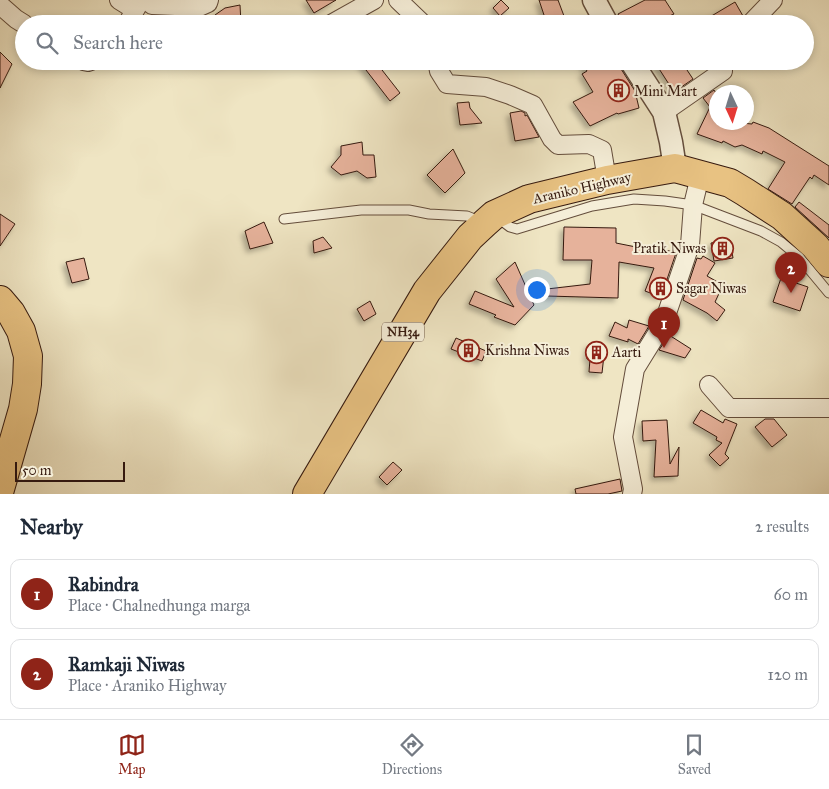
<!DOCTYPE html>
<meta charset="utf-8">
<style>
body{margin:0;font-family:"IM FELL Great Primer",serif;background:#f2f2f3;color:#1f2937}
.compass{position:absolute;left:709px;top:85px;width:45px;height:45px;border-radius:50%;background:#fff;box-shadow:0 2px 8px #0003;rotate:176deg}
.scale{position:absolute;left:15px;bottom:12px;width:110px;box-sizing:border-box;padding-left:5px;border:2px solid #361a0f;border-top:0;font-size:14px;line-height:18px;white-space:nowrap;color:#361a0f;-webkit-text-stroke:4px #f5eed8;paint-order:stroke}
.you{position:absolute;left:536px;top:289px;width:18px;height:18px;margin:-12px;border:4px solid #fff;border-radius:50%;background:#1a73e8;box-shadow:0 0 0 8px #1a73e833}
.badge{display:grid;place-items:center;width:32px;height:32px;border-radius:50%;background:#8f2418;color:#fff;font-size:16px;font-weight:700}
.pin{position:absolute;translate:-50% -41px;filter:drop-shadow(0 1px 2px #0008)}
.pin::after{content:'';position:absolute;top:26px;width:18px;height:15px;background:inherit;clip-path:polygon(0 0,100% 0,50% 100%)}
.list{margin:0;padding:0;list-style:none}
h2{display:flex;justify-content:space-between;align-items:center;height:65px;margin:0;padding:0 20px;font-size:21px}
h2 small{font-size:16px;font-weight:400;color:#747a83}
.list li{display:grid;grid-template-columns:32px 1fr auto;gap:15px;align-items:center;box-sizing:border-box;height:70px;margin:0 10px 10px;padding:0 10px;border:1px solid #e0e1e3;border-radius:10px}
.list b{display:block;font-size:19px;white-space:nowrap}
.list p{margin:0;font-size:16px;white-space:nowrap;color:#747a83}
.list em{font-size:16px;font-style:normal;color:#747a83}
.icon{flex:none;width:28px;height:28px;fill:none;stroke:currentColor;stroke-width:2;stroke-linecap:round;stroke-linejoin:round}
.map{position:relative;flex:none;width:829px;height:494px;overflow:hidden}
.search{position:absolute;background:#fff;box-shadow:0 2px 8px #0003;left:15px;right:15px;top:15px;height:55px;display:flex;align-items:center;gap:12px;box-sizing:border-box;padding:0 18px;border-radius:28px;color:#747a83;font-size:19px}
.sheet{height:225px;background:#fff}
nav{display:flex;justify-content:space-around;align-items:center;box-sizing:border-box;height:70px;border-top:1px solid #e0e1e3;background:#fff;font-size:14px;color:#747a83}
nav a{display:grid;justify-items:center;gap:2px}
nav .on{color:#8f2418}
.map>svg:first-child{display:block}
.building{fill:#e6b29b;stroke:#361a0f;filter:url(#shadow)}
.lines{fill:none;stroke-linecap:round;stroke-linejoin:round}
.service-casing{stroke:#644d3c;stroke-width:11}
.minor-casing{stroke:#644d3c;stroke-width:20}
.tertiary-casing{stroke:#644d3c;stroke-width:25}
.trunk-casing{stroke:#361a0f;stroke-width:30}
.service{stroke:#f5eed8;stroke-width:9}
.minor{stroke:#f5eed8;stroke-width:18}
.tertiary{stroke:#f5eed8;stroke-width:22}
.trunk{stroke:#e8c282;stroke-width:28}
.labels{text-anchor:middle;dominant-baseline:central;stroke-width:4;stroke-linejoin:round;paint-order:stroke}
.shield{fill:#f5eed8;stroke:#6f5a4b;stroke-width:1}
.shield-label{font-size:12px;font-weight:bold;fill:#361a0f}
.poi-label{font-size:14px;fill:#361a0f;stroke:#f5eed8;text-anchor:start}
.street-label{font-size:14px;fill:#361a0f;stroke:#f5eed8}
</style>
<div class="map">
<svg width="829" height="494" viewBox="0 0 829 494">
<defs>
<filter id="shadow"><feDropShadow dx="-3.5" dy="3.5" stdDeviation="2.5" flood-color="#0004"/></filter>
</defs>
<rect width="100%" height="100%" fill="#efe5c3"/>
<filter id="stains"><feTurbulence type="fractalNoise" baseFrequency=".004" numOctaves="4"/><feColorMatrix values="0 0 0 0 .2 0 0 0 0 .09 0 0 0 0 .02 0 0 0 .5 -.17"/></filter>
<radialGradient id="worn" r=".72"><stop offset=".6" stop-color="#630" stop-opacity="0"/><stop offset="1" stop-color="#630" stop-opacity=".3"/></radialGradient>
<path class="building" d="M306,0H336L314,13Z
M501,0L509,8L500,16L493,8Z
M539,0H558L567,24H547Z
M645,0H665L674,14L650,24H623L618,14Z
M735,2L743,16L740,21V24H698Z
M240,5L241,24H216L215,15L225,8Z
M0,52L12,64L0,88Z
M359,61H375L400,93L390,101Z
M581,61H616L635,91L639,108L618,114L617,113L590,126L573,102L593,92L582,74L587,71Z
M654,61H681L693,79L674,92Z
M714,90L716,93V122H731L739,125L741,123L752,124L753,122L769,128L829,166V185L814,175L812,179L810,177L792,204L768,189L785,162L763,151L762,154L742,145L735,147L723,141L722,143L697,134L710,107L703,98Z
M469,102L470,108L482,123L460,125L457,103Z
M521,111L525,113V116L527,115L539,137L515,141L510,113Z
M362,142L363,155H374L376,177L367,178L357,171L341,175L331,167L341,155V146Z
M453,149L465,173L445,193L427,175Z
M799,202L829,225V238L795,207Z
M0,214L15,224L0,246Z
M264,222L273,243L250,249L245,231Z
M564,227L616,228V243L651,250L652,246L676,253L661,297L645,291L654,268L619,262L618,298L547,296V289L590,284L592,260H563Z
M323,237L332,248L314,253L313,241Z
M730,240L733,258L714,261L711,243Z
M703,256L715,263L707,276L723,285L715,302L725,310L717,321L707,313L683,300L697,258L701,259Z
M84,258L89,279L72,283L66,262Z
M515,262L534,305L515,325L494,317L496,315L469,304L475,291L514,307L496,279Z
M781,278L808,287L800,311L773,302Z
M370,301L376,314L364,321L357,309Z
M629,320L649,326L638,344L628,339V342L609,336L615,322L627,328Z
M669,335L691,349L685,358L659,350Z
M456,338L486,351L482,361L451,349Z
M589,344L605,346L602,373L589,372L590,359H587Z
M701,410L723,423L725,419L737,424L725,454L729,458L720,466L709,455L722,443L716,440L717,437L693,423Z
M765,419H774L787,435L772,447L755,427Z
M667,420L670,464L679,447L678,476L654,477L656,440L643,441L642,421Z
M393,462L402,470L387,485L379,477Z
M620,479L622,491L608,494H576L575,489Z"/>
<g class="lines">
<defs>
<path id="service" d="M498,218L510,227L517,229L592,206L634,199L665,201L693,205L761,231L781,242L799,257L829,293
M284,219L361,210H409L429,214L467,216L482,222"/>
<path id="minor" d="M119,0L135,10
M147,0L152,5L199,7L208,3L209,0
M398,0L423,24
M0,5L16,19L24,24
M127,24L141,0
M331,24L374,0
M750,24L773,0
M83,61L88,62L91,61
M437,61L439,71L447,84L486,87L510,95L533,105L552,139L558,145L589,144L602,150L607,180
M664,112L723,71V61
M709,385L729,408H829
M632,494L633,489L623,437L635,369L664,322L690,245L693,205L700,176"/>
<path id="tertiary" d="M594,0L607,24
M631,61L664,112L671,142L675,168"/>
<path id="trunk" d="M0,300L11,313L21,331L28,356L27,384L23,409L0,489
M307,494L427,291L470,237L485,223L494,215L529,199L607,180L675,168L730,183L745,192L782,216L815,246L829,263"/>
</defs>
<use href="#service" class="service-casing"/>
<use href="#minor" class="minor-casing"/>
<use href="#tertiary" class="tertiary-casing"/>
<use href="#trunk" class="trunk-casing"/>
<use href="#service" class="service"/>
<use href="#minor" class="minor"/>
<use href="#tertiary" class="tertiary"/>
<use href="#trunk" class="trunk"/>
</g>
<defs>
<symbol id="building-ring" viewBox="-11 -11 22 22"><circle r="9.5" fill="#f5eed8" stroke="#8f2418" stroke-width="1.5"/><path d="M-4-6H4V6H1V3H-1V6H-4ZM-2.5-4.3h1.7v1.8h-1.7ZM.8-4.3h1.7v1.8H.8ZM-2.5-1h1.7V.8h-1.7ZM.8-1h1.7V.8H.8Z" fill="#8f2418"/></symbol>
</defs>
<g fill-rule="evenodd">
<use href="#building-ring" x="606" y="78" width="25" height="25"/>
<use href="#building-ring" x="710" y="236" width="25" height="25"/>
<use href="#building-ring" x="648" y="276" width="25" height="25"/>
<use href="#building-ring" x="456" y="338" width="25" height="25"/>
<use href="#building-ring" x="584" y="340" width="25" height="25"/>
</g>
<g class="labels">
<rect class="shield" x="382" y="322.5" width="42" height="19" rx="4"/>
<g class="shield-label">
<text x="403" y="332">NH34</text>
</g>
<g class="poi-label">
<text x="634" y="91">Mini Mart</text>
<text x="706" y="248" text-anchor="end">Pratik Niwas</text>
<text x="676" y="288">Sagar Niwas</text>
<text x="485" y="350">Krishna Niwas</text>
<text x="612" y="352">Aarti</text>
</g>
<g class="street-label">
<text transform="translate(582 188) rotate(-13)">Araniko Highway</text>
</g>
</g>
<rect width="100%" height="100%" filter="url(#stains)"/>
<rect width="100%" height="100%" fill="url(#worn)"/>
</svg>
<svg class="compass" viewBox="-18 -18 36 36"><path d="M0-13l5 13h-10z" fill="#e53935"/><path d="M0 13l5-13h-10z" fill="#747a83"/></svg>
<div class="scale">50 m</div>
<div class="you"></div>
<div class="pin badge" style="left:664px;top:348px">1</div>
<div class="pin badge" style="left:791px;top:293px">2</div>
<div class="search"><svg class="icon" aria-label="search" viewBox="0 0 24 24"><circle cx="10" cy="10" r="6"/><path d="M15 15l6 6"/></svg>Search here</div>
</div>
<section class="sheet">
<h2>Nearby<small>2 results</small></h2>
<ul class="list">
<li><span class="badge">1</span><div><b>Rabindra</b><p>Place · Chalnedhunga marga</p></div><em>60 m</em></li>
<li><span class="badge">2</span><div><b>Ramkaji Niwas</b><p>Place · Araniko Highway</p></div><em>120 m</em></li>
</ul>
</section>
<nav>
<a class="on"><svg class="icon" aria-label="map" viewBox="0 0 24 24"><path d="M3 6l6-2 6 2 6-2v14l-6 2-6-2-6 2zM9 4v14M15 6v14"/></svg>Map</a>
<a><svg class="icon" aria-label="directions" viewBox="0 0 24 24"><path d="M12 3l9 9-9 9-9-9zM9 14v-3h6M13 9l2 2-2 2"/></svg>Directions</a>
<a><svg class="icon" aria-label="saved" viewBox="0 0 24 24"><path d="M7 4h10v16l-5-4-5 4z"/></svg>Saved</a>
</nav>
